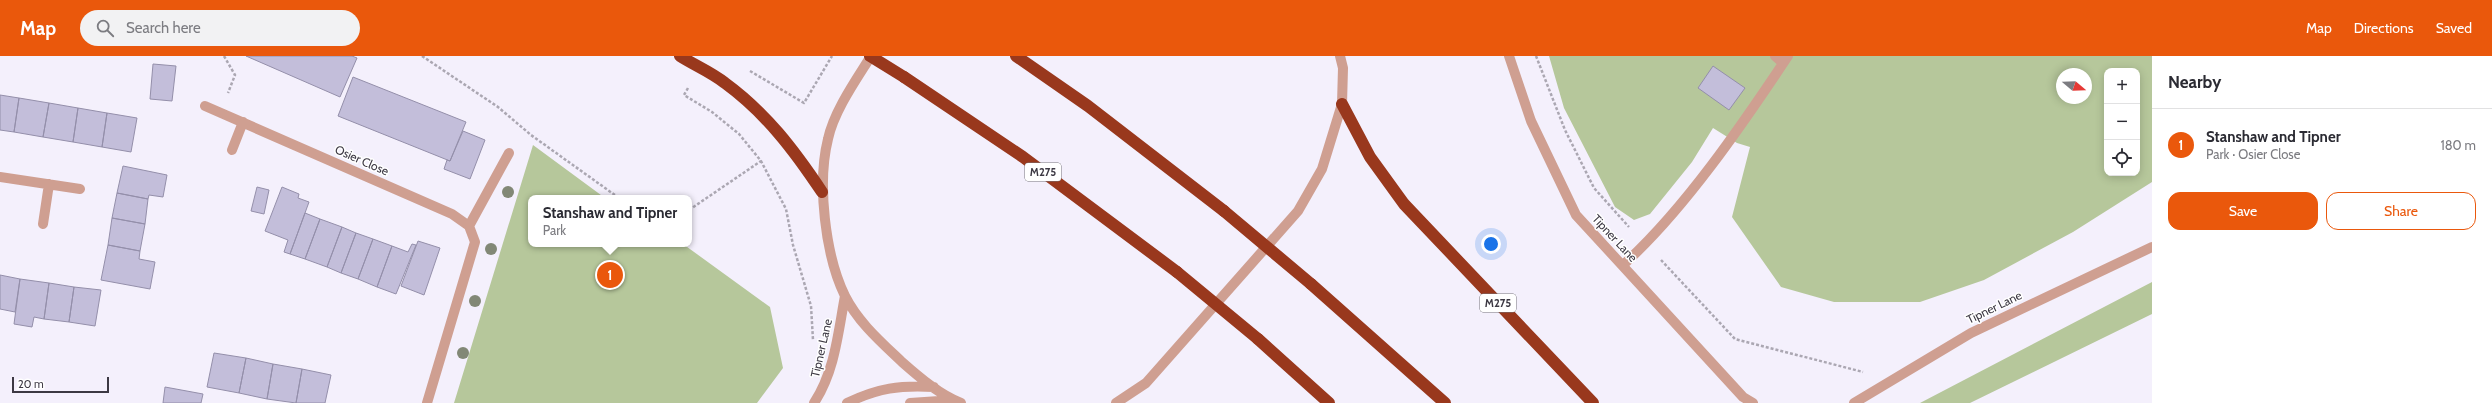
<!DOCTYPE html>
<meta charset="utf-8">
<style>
body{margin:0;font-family:Cabin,sans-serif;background:#f2f2f3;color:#2b2b33}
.controls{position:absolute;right:12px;top:12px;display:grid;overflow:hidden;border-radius:8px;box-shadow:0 2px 10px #0003}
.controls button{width:36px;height:36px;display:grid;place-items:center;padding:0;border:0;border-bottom:1px solid #e1e1e2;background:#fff;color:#2b2b33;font:20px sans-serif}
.compass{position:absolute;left:2056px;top:12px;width:36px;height:36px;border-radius:50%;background:#fff;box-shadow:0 2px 10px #0003;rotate:109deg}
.scale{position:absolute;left:12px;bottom:10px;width:97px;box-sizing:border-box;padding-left:4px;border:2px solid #3c3843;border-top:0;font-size:11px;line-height:14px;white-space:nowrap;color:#3c3843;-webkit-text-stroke:3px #fff;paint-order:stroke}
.you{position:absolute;left:1491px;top:188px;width:14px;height:14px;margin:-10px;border:3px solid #fff;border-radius:50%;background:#1a73e8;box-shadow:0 0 0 6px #1a73e833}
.badge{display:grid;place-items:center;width:26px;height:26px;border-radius:50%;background:#ea580c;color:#fff;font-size:13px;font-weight:700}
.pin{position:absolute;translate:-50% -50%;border:2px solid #fff;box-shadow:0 1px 4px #0006}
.popup{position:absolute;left:528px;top:139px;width:164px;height:52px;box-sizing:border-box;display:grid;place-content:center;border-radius:8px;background:#fff;filter:drop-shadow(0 1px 3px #0005);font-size:13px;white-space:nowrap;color:#7c7c81}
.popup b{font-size:15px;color:#2b2b33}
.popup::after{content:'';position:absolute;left:50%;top:100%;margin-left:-8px;border:8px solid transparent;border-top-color:#fff}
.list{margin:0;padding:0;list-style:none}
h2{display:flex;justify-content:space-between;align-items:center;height:52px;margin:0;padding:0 16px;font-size:17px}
h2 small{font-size:13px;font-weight:400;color:#7c7c81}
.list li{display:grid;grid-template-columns:26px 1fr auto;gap:12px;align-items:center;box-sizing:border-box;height:72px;padding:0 16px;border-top:1px solid #e1e1e2}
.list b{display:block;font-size:15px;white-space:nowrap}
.list p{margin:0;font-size:13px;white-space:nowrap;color:#7c7c81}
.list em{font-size:13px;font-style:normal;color:#7c7c81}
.actions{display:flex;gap:8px;padding:12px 16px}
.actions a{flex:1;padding:9px 0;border:1px solid #ea580c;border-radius:12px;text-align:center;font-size:14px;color:#ea580c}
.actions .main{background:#ea580c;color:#fff}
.icon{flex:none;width:22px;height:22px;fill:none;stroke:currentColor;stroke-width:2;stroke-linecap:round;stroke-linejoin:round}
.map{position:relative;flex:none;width:2152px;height:347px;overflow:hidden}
header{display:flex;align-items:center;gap:24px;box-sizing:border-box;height:56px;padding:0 20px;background:#ea580c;color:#fff}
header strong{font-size:19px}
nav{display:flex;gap:22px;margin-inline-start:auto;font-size:14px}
.search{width:280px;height:36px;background:#f2f2f3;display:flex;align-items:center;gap:10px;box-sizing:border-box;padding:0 14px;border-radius:22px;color:#7c7c81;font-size:15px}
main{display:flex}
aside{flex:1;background:#fff}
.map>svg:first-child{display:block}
.green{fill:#b6c79b;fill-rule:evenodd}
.building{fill:#c3beda;stroke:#948faa}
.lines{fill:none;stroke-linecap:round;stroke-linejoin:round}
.path{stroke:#aba7b2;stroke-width:2.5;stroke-dasharray:3 2;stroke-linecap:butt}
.minor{stroke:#cf9f91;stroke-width:10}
.highway{stroke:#99381d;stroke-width:12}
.highway-bridge{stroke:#99381d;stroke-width:12}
.tree{fill:#828876}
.labels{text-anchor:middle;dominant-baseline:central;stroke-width:3;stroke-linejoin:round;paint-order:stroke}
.shield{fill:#fff;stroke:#76747b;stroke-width:1}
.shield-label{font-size:11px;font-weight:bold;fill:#3c3843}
.street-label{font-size:12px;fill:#3c3843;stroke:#fff}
</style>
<header>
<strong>Map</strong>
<div class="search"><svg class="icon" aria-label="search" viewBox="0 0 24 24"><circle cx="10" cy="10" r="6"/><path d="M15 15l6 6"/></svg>Search here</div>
<nav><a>Map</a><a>Directions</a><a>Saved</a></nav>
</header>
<main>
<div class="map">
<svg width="2152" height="347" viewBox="0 0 2152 347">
<rect width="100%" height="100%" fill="#f4f0fc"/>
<path class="green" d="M1549,0H2152V126L2073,176L1984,224L1920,246H1834L1781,231L1732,161L1750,91L1737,87L1713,72L1692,106L1650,158L1634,164L1615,151L1564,52ZM2107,15H2137V117H2107ZM2062,18H2086V42H2062Z
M533,89L605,142H531V188H683L770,251L783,312L757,347H454Z
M2152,226V258L1970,347H1920Z"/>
<path class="building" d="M246,0H352L357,2L340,41Z
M153,8L176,10L172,45L150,43Z
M1713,10L1745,32L1729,54L1698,32Z
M353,21L466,66L450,105L338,60Z
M0,39L19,42L14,76L0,74Z
M19,42L49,47L43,81L14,76Z
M49,47L78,52L73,86L43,81Z
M78,52L107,57L102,91L73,86Z
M107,57L137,62L131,96L102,91Z
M463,75L485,84L470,123L444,113L447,104L450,105Z
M123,110L167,119L163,141L149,139L148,143L117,137Z
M257,131L269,134L264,158L251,155Z
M282,131L299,138L298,142L309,146L290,198L284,196L288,184L265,175Z
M117,137L148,143L145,168L112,162Z
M305,157L320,163L305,203L290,198Z
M112,162L145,168L140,195L108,189Z
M320,163L342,171L327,211L305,203Z
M342,171L356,177L341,217L327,211Z
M356,177L373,183L358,223L341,217Z
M373,183L392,190L377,231L358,223Z
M418,185L440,192L424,239L401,230Z
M412,188L416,189L396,238L377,231L392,190L408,196Z
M108,189L140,195L139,203L155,206L150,233L101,224Z
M0,219L20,223L15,256L0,253Z
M20,223L49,227L44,263L34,261L32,271L14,268Z
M49,227L74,231L69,266L44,263Z
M74,231L101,234L95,270L69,266Z
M214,297L246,302L239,337L207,331Z
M246,302L273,308L267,343L239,337Z
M273,308L302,313L296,347L267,343Z
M302,313L331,319L325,347H296Z
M165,331L203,338L201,347H163Z"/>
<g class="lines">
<path class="path" d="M224,0L235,19L228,37
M422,0L498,51L531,79L619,142
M1536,0L1565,74L1594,132L1629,171
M750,15L804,47L832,0
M688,32L684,39L712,56L739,78L761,105L786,153L793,189L811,250L813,284
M689,154L761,105
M1661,204L1735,283L1863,316"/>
<path class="minor" d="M871,0C856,24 834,55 828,83C817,127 825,199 845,240C858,266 881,286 902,306C919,321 940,339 961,347
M1509,0L1531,65L1576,159L1743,341L1753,347
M1775,0L1783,7
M205,50L452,158L469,170L475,186L427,347
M232,94L243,66
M0,121L80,133
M43,168L49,128
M469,170L509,97
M1623,209C1684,154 1742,69 1788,0
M814,347C835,315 838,277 845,240
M847,347C878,332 900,329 934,331
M910,347L954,344
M1116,347L1146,327L1298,155L1322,113L1342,48L1343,12L1340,0
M1854,347L1971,277L2152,191"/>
<path class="highway" d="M680,0C694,9 711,16 725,27C766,57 794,94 822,136
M1016,0L1088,50L1224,155
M904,21L1023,101L1177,216
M1342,48L1370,101L1404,148L1593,347
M1311,228L1445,347
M1258,283L1329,347"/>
<path class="highway-bridge" d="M870,0L904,21
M1224,155L1311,228
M1177,216L1258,283"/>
</g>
<g class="tree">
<circle cx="508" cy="136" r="6"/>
<circle cx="491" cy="193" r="6"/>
<circle cx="475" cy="245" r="6"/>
<circle cx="463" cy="297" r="6"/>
</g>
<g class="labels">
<g class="shield">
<rect x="1025" y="107" width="36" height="18" rx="3"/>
<rect x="1480" y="238" width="36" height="18" rx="3"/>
</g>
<g class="shield-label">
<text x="1043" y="116">M275</text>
<text x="1498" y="247">M275</text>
</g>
<g class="street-label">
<text transform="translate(362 104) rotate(24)">Osier Close</text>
<text transform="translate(1615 182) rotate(47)">Tipner Lane</text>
<text transform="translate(1994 251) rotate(-26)">Tipner Lane</text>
<text transform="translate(821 292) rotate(-77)">Tipner Lane</text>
</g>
</g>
</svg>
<div class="controls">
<button>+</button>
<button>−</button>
<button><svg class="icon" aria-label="locate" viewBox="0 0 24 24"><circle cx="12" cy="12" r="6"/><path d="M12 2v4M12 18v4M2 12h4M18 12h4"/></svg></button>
</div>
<svg class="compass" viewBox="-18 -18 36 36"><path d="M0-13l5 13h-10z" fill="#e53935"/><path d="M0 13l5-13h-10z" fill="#7c7c81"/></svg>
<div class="scale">20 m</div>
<div class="you"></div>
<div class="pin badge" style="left:610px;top:219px">1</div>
<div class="popup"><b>Stanshaw and Tipner</b>Park</div>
</div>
<aside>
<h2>Nearby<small></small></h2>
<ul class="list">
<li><span class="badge">1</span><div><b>Stanshaw and Tipner</b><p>Park · Osier Close</p></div><em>180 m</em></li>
</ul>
<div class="actions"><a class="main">Save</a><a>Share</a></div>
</aside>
</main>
